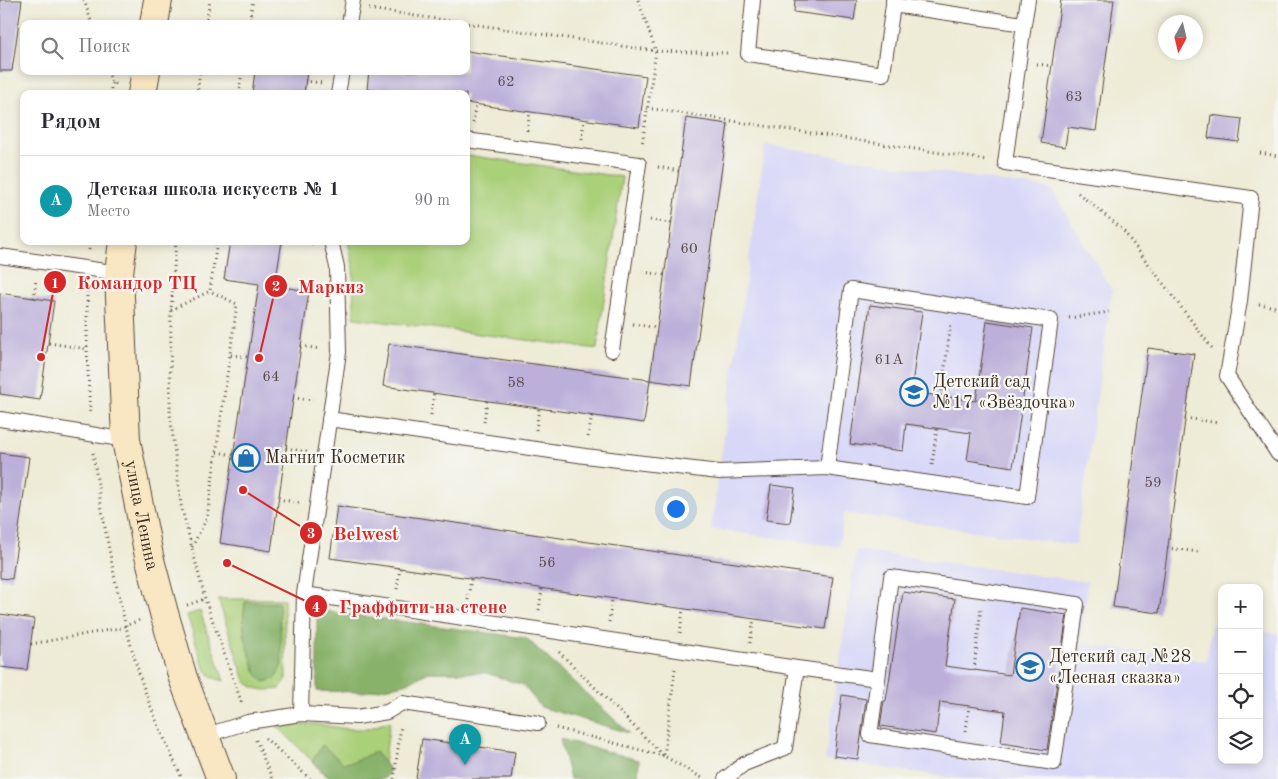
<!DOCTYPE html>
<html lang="ru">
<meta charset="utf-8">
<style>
body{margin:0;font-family:"Old Standard TT",serif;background:#f7f7f7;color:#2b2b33}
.controls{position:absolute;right:15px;bottom:15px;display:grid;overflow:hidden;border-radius:10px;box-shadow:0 2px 8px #0003}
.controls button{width:45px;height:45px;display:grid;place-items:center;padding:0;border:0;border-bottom:1px solid #e1e1e2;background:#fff;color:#2b2b33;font:25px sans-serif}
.compass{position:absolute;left:1158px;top:15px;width:45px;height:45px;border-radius:50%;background:#fff;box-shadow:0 2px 8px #0003;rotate:188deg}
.you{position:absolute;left:675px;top:508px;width:18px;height:18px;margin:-12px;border:4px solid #fff;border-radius:50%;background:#1a73e8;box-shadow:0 0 0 8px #1a73e833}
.badge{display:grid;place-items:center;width:32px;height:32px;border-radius:50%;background:#ea580c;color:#fff;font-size:16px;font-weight:700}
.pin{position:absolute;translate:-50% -41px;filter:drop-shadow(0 1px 2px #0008)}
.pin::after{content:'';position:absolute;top:26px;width:18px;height:15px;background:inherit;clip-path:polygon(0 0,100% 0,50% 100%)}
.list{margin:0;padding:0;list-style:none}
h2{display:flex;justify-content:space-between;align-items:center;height:65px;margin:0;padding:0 20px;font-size:21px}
h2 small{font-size:16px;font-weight:400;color:#7c7c81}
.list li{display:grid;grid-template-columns:32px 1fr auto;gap:15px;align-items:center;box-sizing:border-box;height:90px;padding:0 20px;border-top:1px solid #e1e1e2}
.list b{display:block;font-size:19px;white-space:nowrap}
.list p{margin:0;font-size:16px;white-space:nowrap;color:#7c7c81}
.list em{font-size:16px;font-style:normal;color:#7c7c81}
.icon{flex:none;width:28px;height:28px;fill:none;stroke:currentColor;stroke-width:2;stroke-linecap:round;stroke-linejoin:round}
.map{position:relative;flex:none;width:1278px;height:779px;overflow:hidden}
.search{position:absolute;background:#fff;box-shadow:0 2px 8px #0003;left:20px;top:20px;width:450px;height:55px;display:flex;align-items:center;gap:12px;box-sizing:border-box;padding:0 18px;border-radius:10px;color:#7c7c81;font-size:19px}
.panel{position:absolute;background:#fff;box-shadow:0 2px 8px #0003;left:20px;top:90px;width:450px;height:155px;border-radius:10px}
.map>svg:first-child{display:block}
.built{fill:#d8d7f8}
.green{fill:#abd07a;stroke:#737d4c}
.forest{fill:#88b26a;stroke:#626e44}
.building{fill:#bcafd9}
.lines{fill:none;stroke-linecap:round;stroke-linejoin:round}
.lane-casing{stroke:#56473a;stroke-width:16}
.secondary-casing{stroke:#56473a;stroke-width:30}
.path{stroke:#56473a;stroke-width:3;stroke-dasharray:1 4;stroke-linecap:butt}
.lane{stroke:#fff;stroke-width:14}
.secondary{stroke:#f9e7c3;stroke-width:28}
.labels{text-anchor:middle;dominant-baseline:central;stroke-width:4.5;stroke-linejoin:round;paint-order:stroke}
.number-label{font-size:15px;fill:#5b4b4d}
.poi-label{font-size:18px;fill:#3b2a1e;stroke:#f6f6f2;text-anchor:start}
.street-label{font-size:18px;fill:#3b2a1e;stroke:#f6f6f2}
.leader{fill:none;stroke:#d62828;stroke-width:2}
.callout-dot{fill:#d62828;stroke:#f6f6f2;stroke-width:2}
.mark-label{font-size:15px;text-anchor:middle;font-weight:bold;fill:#fff}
.callout-label{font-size:19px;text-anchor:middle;font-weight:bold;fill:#d62828;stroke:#f6f6f2;stroke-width:4.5;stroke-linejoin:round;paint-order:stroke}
</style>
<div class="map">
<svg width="1278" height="779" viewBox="0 0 1278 779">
<rect width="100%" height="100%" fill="#f6f6f2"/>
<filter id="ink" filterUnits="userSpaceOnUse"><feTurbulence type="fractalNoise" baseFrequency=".02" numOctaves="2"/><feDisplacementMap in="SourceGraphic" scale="10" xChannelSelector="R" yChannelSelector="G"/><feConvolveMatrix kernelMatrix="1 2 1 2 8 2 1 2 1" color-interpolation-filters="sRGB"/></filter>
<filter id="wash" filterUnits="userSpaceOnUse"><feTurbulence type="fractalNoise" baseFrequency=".0096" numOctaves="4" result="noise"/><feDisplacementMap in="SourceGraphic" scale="20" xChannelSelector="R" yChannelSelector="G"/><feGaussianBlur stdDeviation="1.12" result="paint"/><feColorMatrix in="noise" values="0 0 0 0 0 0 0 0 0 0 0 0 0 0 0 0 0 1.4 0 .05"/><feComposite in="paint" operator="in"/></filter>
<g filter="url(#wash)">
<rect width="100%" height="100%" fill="#eeebd6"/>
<path class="built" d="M765,145L1052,189L1112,291L1076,545L844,513L839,547L711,529Z
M856,550L1088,582L1080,643L1206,661L1212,624L1222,626V760H1259V631L1278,634V779H963L825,760Z"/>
<path class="green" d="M466,155L622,177L597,349L354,318L353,265L348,241H466Z
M218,599H284L286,679L280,689C265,690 257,692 245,681Z
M200,611L224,681L212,677L204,668L187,615Z
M390,721L382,779H330L277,726L315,724L348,729H368Z"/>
<path class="forest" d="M245,602L279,603L282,665L275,679L264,682C253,671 255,669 250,655C243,635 242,623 245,602Z
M317,610L526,638L629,733L541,707L523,685L486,673L429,672L405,684L362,692L317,691Z
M560,739L639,760L638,779H570Z
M322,745L343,763L352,762L375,752L390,770L384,779H330L312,762Z"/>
<g id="blocks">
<path class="building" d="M0,0H22L12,71H0Z
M795,0H857L854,20L794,12Z
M1061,0H1114L1096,131L1068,127L1065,147L1041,143Z
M466,51L646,76L639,127L466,103V94H402L367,89L369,71H466Z
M255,71H307L304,94H252Z
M1211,115L1242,119L1239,142L1208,138Z
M686,118L728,124L691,386L650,380Z
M230,241H282L275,286L309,291L271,551L220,543L259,284L224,279Z
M0,293L54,301L40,400L0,394Z
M870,305L922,312L911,392L976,401L987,321L1033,328L1013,467L967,460L971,433L906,424L903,451L850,444Z
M389,344L650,380L644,423L383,386Z
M1148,348L1194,354L1159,613L1113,607Z
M0,453L29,457L12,579L0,578Z
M771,485L795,488L790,523L766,520Z
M337,506L833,577L825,629L330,558Z
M903,592L955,599L945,666L974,670L1010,675L1020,608L1067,615L1047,750L1001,743L1005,711L969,706L940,702L936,734L880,726L884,701H886Z
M0,614L34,619L27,670L0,667Z
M842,695L866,699L858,759L834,756Z
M422,739L515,752L511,779H416Z"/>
</g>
</g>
<g filter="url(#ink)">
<use href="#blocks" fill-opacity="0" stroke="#56473a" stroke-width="1"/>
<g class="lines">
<defs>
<path id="lane" d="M753,0L748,54L883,74L893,5
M893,0V5L1024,24L1005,163L1251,198L1240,301L1227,376L1278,454
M349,24L353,0
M1024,24L1028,0
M338,94L342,71
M466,140L639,164L612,350
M331,241L337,267L339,352L304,594L797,668L785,748L744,764L725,779
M0,256L119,273
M0,419L126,440
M329,419L585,456L719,472L827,468L1027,497L1051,320L851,290L827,468
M797,668L878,679L870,735L1054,763L1077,604L891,577L878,679
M301,714L357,717L387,712L402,703L538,723
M204,736L248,722L301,714L304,594"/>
<g id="secondary">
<path d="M154,24L158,0"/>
<path d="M142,94L146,71"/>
<path id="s1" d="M123,241L119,273L126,440L149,556L164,613L183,678L221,779"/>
</g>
</defs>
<use href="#lane" class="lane-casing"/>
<use href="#secondary" class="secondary-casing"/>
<path class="path" d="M84,0L92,24
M638,0L656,51L642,145
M369,9L656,51L730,53
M206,24L210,0
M249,24L253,0
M1037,64L1052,66
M108,71L112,83L119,85
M305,81L322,83
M110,94L112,83
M197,94L200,71
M239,94L242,71
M647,108L987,160
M473,123L476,104
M527,131L530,112
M582,139L584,119
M1260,153L1278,156
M658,167L679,171
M1078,193L1122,229L1212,348
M650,220L672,223
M176,241L171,310L170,413L181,505L205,599L242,704
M297,241L313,244
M217,243L229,244
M89,250L90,241
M643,272L664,275
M87,286V349L90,414
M34,298L36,279
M1259,304L1275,307
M171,310L210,291
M1069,318L1109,312
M633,324L657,328
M49,343L87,349
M301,346L320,349
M231,355L248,357
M941,396L951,323
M293,398L313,400
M431,415L434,393
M1185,418L1219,423
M484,422L487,401
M536,430L539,408
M588,437L592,415
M286,448L307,452
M217,452L234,455
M93,453C104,527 117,601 139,673C150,710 167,744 182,779
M932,465L937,428
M278,499L300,503
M192,547L207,518L237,304L210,291L217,241
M1167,548L1199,552
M397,589L400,568
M468,600L471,578
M187,605L205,599
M539,610L542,588
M609,622L612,598
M680,633L683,609
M750,643L754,619
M31,644L120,628L140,620
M559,652L664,756
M675,669L664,756L704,779
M974,670L981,608
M556,728L664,756
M966,731L969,706
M265,738L310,779
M256,740L272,779
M394,779L401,725"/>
<use href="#lane" class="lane"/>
<use href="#secondary" class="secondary"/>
</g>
</g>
<defs>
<symbol id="school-ring" viewBox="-11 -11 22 22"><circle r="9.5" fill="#f6f6f2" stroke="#1f6fb2" stroke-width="1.5"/><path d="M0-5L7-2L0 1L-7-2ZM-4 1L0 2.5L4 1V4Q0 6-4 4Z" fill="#1f6fb2"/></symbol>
<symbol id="shop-ring" viewBox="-11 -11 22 22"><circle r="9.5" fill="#f6f6f2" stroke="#1f6fb2" stroke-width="1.5"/><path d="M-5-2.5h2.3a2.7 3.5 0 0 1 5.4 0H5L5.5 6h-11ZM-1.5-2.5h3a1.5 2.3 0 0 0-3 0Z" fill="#1f6fb2"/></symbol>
</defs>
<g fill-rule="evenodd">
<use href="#school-ring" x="898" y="376" width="32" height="32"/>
<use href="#shop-ring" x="230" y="442" width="32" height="32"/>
<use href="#school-ring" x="1014" y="651" width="32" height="32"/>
</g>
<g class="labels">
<g class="number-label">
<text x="506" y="82">62</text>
<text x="1074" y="97">63</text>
<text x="689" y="249">60</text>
<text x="889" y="360">61А</text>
<text x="271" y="377">64</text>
<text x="516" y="383">58</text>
<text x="1153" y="483">59</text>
<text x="547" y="563">56</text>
</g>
<g class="poi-label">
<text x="933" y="382">Детский сад<tspan x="933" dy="21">№17 «Звёздочка»</tspan></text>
<text x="265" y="458">Магнит Косметик</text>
<text x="1049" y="657">Детский сад №28<tspan x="1049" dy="21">«Лесная сказка»</tspan></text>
</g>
<g class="street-label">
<text stroke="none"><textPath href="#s1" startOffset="276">улица Ленина</textPath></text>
</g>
</g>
<path class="leader" d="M41 357L55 282M259 358L276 286M243 490L311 533M227 563L316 606"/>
<g class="callout-dot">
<circle cx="41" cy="357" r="5"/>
<circle cx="259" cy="358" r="5"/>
<circle cx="243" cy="490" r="5"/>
<circle cx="227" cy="563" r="5"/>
<circle cx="55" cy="282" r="12"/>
<circle cx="276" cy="286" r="12"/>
<circle cx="311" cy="533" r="12"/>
<circle cx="316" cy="606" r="12"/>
</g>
<g class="mark-label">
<text x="55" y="288">1</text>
<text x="276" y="291">2</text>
<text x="311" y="538">3</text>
<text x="316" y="612">4</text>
</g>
<g class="callout-label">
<text x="137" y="289">Командор ТЦ</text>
<text x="331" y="293">Маркиз</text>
<text x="366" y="540">Belwest</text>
<text x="423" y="613">Граффити на стене</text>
</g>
</svg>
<div class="controls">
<button>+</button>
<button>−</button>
<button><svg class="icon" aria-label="locate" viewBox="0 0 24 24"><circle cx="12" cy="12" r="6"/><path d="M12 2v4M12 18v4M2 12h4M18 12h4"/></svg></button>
<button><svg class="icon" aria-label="layers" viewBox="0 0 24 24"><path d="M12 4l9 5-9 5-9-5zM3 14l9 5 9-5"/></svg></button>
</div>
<svg class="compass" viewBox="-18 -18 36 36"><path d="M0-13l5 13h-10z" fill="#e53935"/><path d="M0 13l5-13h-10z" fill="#7c7c81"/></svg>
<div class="you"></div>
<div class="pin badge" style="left:465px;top:765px;background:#0f9aa8">A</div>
<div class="search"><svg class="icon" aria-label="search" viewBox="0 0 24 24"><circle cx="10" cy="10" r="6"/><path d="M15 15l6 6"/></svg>Поиск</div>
<section class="panel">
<h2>Рядом<small></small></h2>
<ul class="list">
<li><span class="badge" style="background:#0f9aa8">A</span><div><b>Детская школа искусств № 1</b><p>Место</p></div><em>90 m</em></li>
</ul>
</section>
</div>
